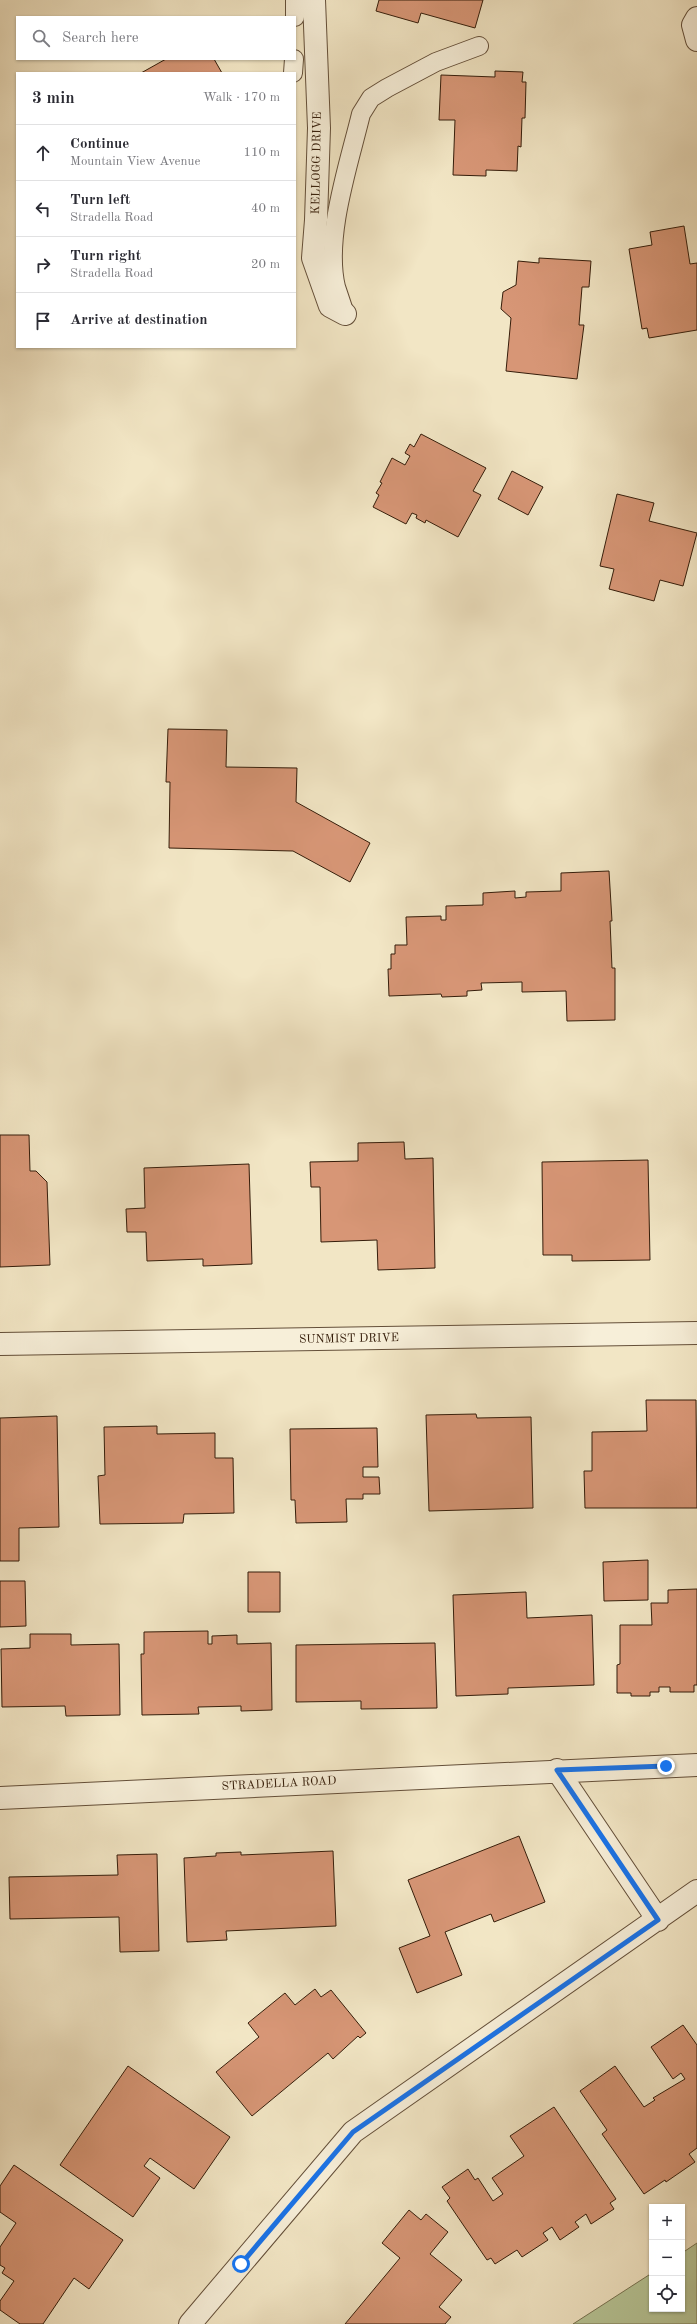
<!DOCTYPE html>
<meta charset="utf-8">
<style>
body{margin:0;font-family:"Old Standard TT",serif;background:#f7f7f7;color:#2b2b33}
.controls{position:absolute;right:12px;bottom:12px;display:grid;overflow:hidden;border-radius:0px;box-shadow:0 1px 3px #0004}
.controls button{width:36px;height:36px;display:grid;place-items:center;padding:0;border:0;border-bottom:1px solid #e1e1e2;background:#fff;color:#2b2b33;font:20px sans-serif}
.stop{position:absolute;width:12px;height:12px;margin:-9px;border:3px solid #1a73e8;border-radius:50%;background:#fff}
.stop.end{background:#1a73e8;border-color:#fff;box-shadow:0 1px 4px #0008}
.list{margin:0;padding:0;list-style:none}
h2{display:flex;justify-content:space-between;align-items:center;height:52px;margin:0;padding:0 16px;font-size:17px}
h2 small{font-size:13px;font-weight:400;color:#7c7c81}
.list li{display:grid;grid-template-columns:26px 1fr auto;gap:12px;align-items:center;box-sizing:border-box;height:56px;padding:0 16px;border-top:1px solid #e1e1e2}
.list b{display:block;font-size:15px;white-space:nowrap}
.list p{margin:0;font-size:13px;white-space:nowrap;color:#7c7c81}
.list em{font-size:13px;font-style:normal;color:#7c7c81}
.icon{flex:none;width:22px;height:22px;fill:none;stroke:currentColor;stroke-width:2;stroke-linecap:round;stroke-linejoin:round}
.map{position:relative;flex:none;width:697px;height:2324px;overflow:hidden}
.search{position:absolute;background:#fff;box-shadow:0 1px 3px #0004;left:16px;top:16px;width:280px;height:44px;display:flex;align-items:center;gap:10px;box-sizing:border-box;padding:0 14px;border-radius:0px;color:#7c7c81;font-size:15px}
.panel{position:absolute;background:#fff;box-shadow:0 1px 3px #0004;left:16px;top:72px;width:280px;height:276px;border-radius:0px}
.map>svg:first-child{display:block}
.green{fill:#b7c697;stroke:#767250}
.building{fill:#d79676;stroke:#351d0a}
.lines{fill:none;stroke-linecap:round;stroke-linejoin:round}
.lane-casing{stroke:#644f39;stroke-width:20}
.street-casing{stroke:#644f39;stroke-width:24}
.lane{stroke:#f7efd9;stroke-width:18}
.street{stroke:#f7efd9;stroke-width:22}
.route{stroke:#1a73e8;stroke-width:5}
.labels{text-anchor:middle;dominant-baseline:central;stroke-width:3.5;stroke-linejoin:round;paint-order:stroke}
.street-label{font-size:12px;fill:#351d0a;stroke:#f7efd9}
</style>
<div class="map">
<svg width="697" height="2324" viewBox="0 0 697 2324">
<rect width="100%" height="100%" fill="#f2e6c5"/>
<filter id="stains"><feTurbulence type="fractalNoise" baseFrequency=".005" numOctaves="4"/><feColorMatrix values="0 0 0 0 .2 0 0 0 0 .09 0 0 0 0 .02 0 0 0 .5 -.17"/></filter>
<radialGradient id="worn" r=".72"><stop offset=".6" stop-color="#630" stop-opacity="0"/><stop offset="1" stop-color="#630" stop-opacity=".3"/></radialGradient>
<path class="green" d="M697,2243V2324H573L652,2273V2309H682V2253Z"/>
<path class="building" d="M379,0H483L475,28L421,13L418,23L376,11Z
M166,59H214L222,73H141Z
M495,71L523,72L522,82H526L525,118H522L521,147L518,146L517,171L486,170V176L453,175L455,120H439L441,75L495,77Z
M684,226L690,264L697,263V330L649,338L647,328L642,329L629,249L652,245L650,232Z
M539,258L591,261L589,287H582L579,325H584L577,379L506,371L511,318L501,309L503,292L516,285L518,261L539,263Z
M421,434L486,468L473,491L481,495L458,537L426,520L425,523L416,518L417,515L412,513L406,524L373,507L379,495L376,493L382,483L380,482L392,458L405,465L410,456L405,453L410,444L414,447Z
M512,471L543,487L528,515L498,499Z
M617,494L654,503L649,521L697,533L683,586L660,580L654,601L609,589L614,569L600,566Z
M168,729L227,730L226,767L297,768L296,802L370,843L350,882L293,851L169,848L170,782H166Z
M609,871L612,921H610L612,968H615V1020L567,1021L566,991L522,992V982L481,983L482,990L467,991V996L442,997L441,994L389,996L388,969H391V954H395V945H407L406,917L441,916V920H446V906L483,905V893L515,891V898L526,897V892L561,891V873Z
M0,1135H29L30,1171H36L47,1182L50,1265L0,1267Z
M404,1142L405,1159L433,1158L435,1268L378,1270L377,1240L321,1242L320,1187H311L310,1162L358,1161V1143Z
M648,1160L650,1260L572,1261V1255H543L542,1162Z
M249,1164L252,1264L203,1266V1259L147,1261L146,1232H127L126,1209L145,1208L144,1168Z
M646,1400H696L697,1508H585L584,1471H592V1432L647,1431Z
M476,1414L477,1418L531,1417L533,1508L429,1511L426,1415Z
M57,1416L59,1527L19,1528V1561H0V1418Z
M157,1426V1434L215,1433V1458H233L234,1513L184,1514L183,1523L100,1524L98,1476L105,1475L104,1427Z
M377,1428L378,1467H363V1477H379L380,1494H363V1499H346L347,1522L296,1523L295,1500H291L290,1429Z
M648,1560V1600L604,1601L603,1562Z
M248,1572H280V1612H248Z
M0,1581H25L26,1626L0,1627Z
M697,1589V1685H694V1692H670V1687H659V1692H650V1696H631V1693H617V1665L620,1664V1625H652L651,1603H668V1590Z
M526,1592L527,1618L592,1615L594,1685L508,1688V1694L456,1696L453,1595Z
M208,1631V1644H212V1636L237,1635V1644L271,1643L272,1710L241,1711V1706L198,1707L199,1714L142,1715L141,1654H144V1632Z
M30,1634H71V1645L119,1644L120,1715L66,1716L65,1706L2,1707L1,1649L30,1648Z
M435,1643L437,1708L361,1709V1701L296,1702V1645Z
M519,1836L545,1902L494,1922L491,1914L445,1932L462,1975L417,1993L399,1948L430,1936L408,1880Z
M333,1851L336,1926L226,1931L227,1940L187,1942L184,1858L216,1856V1853L241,1852V1855Z
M157,1854L159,1951L120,1952L119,1917L10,1919L9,1877L118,1875L117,1855Z
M315,1989L321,1997L331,1990L366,2033L360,2038L358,2036L333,2059L328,2053L252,2116L216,2072L259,2037L248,2023L285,1993L295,2005Z
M683,2025L697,2045V2148L689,2154L695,2162L666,2182L665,2180L644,2194L602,2134L607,2130L580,2091L615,2066L644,2107L655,2100L653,2098L685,2079L681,2073L673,2079L651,2047Z
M128,2066L230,2137L194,2189L150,2158L144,2166L160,2178L133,2217L60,2165Z
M554,2107L616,2199L610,2203L614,2209L591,2224L586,2214L575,2222L579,2227L560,2240L552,2227L543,2233L548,2240L522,2257L517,2250L495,2264L491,2258L487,2260L447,2201L450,2198L442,2187L468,2169L475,2180L478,2178L493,2201L503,2194L492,2178L524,2156L510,2136Z
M14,2165L123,2240L89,2289L74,2278L43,2324H20L0,2310V2301L14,2281L2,2273L5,2268L0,2265V2247L16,2223L0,2212V2186Z
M409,2210L421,2220L426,2214L448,2232L430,2254L462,2280L439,2307L451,2317L445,2324H345L400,2258L382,2243Z"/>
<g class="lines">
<defs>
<path id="lane" d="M295,17V0
M293,73L294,59
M345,314C342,305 339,296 336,287C324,237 349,164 361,114L371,98L387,88L436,62L479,46"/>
<path id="street" d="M314,0L319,128L316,220L313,258L330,306L345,314
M697,18L693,25L697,40
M0,1344L697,1333
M557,1770L658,1920
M0,1798L697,1765
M190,2324L353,2132L697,1891"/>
</defs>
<use href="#lane" class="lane-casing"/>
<use href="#street" class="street-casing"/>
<use href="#lane" class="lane"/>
<use href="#street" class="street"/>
</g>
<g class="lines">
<path class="route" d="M241,2264L353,2132L658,1920L557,1770L666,1766"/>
</g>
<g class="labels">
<g class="street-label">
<text transform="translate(317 163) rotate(-89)">KELLOGG DRIVE</text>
<text transform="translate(349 1339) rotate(-1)">SUNMIST DRIVE</text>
<text transform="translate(279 1784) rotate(-3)">STRADELLA ROAD</text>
</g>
</g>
<rect width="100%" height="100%" filter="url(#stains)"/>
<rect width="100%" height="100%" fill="url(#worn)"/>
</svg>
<div class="controls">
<button>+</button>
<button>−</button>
<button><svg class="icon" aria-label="locate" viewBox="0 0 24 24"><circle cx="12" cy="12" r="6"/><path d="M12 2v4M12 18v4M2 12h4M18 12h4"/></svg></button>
</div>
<div class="stop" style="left:241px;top:2264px"></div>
<div class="stop end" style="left:666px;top:1766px"></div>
<div class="search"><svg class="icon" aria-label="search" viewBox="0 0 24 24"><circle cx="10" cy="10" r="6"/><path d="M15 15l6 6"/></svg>Search here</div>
<section class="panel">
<h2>3 min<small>Walk · 170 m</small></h2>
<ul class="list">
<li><svg class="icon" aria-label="ahead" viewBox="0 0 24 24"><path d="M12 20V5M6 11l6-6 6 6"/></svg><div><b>Continue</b><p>Mountain View Avenue</p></div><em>110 m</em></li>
<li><svg class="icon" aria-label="left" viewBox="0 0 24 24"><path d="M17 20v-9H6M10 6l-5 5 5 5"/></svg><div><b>Turn left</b><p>Stradella Road</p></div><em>40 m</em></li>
<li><svg class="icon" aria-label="right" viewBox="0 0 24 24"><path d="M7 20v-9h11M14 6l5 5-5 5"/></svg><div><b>Turn right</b><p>Stradella Road</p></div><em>20 m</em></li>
<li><svg class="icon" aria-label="arrive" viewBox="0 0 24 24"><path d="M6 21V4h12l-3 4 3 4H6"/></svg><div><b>Arrive at destination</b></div></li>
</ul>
</section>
</div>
